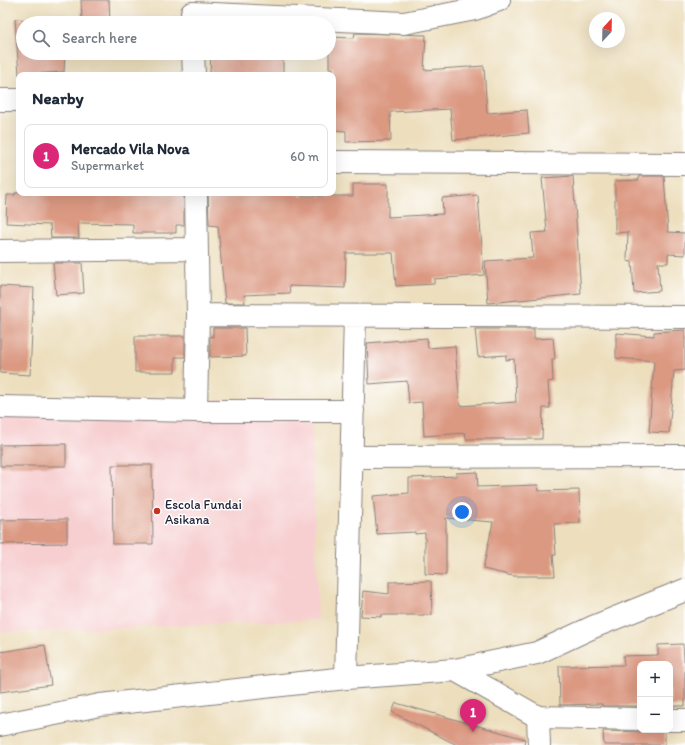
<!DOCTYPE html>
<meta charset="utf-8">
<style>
body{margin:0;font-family:Itim,sans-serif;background:#f6f6f7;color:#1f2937}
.controls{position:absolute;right:12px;bottom:12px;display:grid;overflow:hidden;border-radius:8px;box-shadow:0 4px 16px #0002}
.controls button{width:36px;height:36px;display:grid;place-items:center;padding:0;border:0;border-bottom:1px solid #e0e1e3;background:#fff;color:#1f2937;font:20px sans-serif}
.compass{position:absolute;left:589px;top:12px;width:36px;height:36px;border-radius:50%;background:#fff;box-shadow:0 4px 16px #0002;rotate:22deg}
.you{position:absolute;left:462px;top:512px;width:14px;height:14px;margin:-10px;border:3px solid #fff;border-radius:50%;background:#1a73e8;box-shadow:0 0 0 6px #1a73e833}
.badge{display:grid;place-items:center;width:26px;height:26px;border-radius:50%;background:#db2777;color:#fff;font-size:13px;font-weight:700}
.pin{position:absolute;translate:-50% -33px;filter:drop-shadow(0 1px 2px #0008)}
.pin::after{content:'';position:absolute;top:21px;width:14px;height:12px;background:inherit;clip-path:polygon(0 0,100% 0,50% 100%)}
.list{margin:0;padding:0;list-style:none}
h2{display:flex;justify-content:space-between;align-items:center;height:52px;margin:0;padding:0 16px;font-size:17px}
h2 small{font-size:13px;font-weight:400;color:#747a83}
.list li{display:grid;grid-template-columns:26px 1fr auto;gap:12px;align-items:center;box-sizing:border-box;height:64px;margin:0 8px 8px;padding:0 8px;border:1px solid #e0e1e3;border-radius:8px}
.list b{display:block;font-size:15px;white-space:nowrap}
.list p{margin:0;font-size:13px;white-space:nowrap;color:#747a83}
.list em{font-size:13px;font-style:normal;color:#747a83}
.icon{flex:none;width:22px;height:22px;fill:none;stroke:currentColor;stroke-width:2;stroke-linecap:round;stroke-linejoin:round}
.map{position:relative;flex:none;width:685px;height:745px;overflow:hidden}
.search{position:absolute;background:#fff;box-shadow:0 4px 16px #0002;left:16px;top:16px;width:320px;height:44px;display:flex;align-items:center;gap:10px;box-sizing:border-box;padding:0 14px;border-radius:22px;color:#747a83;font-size:15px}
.panel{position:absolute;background:#fff;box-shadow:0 4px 16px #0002;left:16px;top:72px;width:320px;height:124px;border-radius:8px}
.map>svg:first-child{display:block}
.built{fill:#f7cfd0}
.building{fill:#db9982}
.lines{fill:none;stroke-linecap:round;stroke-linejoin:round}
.minor-casing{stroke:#88807c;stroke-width:24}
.minor{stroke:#fff;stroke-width:22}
.poi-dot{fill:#c8321e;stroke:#fff;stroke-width:1.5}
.labels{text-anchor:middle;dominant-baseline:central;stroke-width:3;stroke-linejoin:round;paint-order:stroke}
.poi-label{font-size:13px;fill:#22223b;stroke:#fff;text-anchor:start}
</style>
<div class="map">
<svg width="685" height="745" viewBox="0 0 685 745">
<rect width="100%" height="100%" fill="#fff"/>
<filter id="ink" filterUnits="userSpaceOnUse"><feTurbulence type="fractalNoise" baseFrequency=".025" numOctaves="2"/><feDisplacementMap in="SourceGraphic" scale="8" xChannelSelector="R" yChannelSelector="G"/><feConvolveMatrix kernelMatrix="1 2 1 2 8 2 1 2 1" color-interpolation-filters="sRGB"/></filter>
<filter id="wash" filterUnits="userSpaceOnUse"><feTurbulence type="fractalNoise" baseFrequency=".012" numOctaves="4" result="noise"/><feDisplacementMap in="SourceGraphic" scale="16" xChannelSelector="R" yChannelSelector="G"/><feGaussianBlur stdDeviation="0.9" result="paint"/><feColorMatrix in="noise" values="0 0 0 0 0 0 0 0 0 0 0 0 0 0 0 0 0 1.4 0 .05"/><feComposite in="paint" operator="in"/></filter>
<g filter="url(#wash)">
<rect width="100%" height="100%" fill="#eddfbe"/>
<path class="built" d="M311,399L318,620L0,633V402Z"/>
<g id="blocks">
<path class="building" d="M81,0H109L110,23H82Z
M15,19L67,21V23H23V53H65L64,72L19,75Z
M355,33L426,35L424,70L484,66L487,113L527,110L529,133L453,140L450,109L390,112L391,141L346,142V131L333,130V68H329V37L354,38Z
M211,53H283V75L210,74Z
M573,176L581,294L488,303L485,261L533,258L531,233L547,232L542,178Z
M639,176H664L668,232L685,233V255L668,254V263H658L660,291L634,293L632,262L627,261L628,232L615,233V181L639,180Z
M353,184H388V217L443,214L442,198L478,195L484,275L434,279V284L396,286L393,253H346L345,288L289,286L290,293L244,295L245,303H225L218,226L209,225L208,193H280L300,194V196H353Z
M15,193H184V225H176V233H133V224L78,223L79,238H51L50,225L6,223L7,195H15Z
M53,263H82L84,293L56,295Z
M0,286L34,288L30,375L0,373Z
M213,328H245L246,356L210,357V336L213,337Z
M475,329H534V339L553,338L555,359H552L553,381L548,382L550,408H543L542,439H466L465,433L424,436L422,402L409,403L407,381L369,384L367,343L427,338L428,348L455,346L460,406L516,402L514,359L506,360V355L478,357Z
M685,330V370L674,371L669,433L649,432L654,361L616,358V333L654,336V332Z
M135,336H185V357H175V372H135Z
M66,444V466H0V445Z
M112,465H152L153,544H113Z
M477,472L478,487L538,485L539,491L579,490L580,523L554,524L556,555H553L555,576H513L483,569L493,522L446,518V575L425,574V533L415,534V532L377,534L373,496L409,493V478L457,476L456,473Z
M67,519V543L0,544V520Z
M431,581L432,615H381V617L361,616L363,591L389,594V582Z
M683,644L684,661H685V706H670V664H640V706H602V704L560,705L559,666L624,665L623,656L658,655V645Z
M45,645L51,685L0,692V652Z
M396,703L525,739L524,745H457L392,712Z
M646,730H663L665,731V745H604L603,731L640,732Z"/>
</g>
</g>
<g filter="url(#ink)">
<use href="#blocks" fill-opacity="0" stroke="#88807c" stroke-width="1"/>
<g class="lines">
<defs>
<path id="minor" d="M192,13L404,23L475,9L499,0
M193,53L194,75
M0,100H19
M333,162L685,164
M0,251L197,249
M198,315L685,317
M0,407L196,411L198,315L196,193
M196,411H353
M352,457L685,456
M455,670L538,717L640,719
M346,678L355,316
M538,717L539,745
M670,720H685
M0,725L100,705L346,678L455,670L537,653L593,627L685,590"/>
</defs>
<use href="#minor" class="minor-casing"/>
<use href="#minor" class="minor"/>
</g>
</g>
<circle class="poi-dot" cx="157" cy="511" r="4"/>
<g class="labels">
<g class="poi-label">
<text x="165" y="504">Escola Fundai<tspan x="165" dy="15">Asikana</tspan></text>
</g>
</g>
</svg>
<div class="controls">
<button>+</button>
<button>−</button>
</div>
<svg class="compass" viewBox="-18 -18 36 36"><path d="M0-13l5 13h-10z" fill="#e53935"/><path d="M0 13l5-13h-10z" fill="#747a83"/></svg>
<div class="you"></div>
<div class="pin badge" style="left:473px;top:732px">1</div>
<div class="search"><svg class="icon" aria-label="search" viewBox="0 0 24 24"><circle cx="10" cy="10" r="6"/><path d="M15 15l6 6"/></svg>Search here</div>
<section class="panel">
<h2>Nearby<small></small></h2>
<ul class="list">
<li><span class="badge">1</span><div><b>Mercado Vila Nova</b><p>Supermarket</p></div><em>60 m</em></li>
</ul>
</section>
</div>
